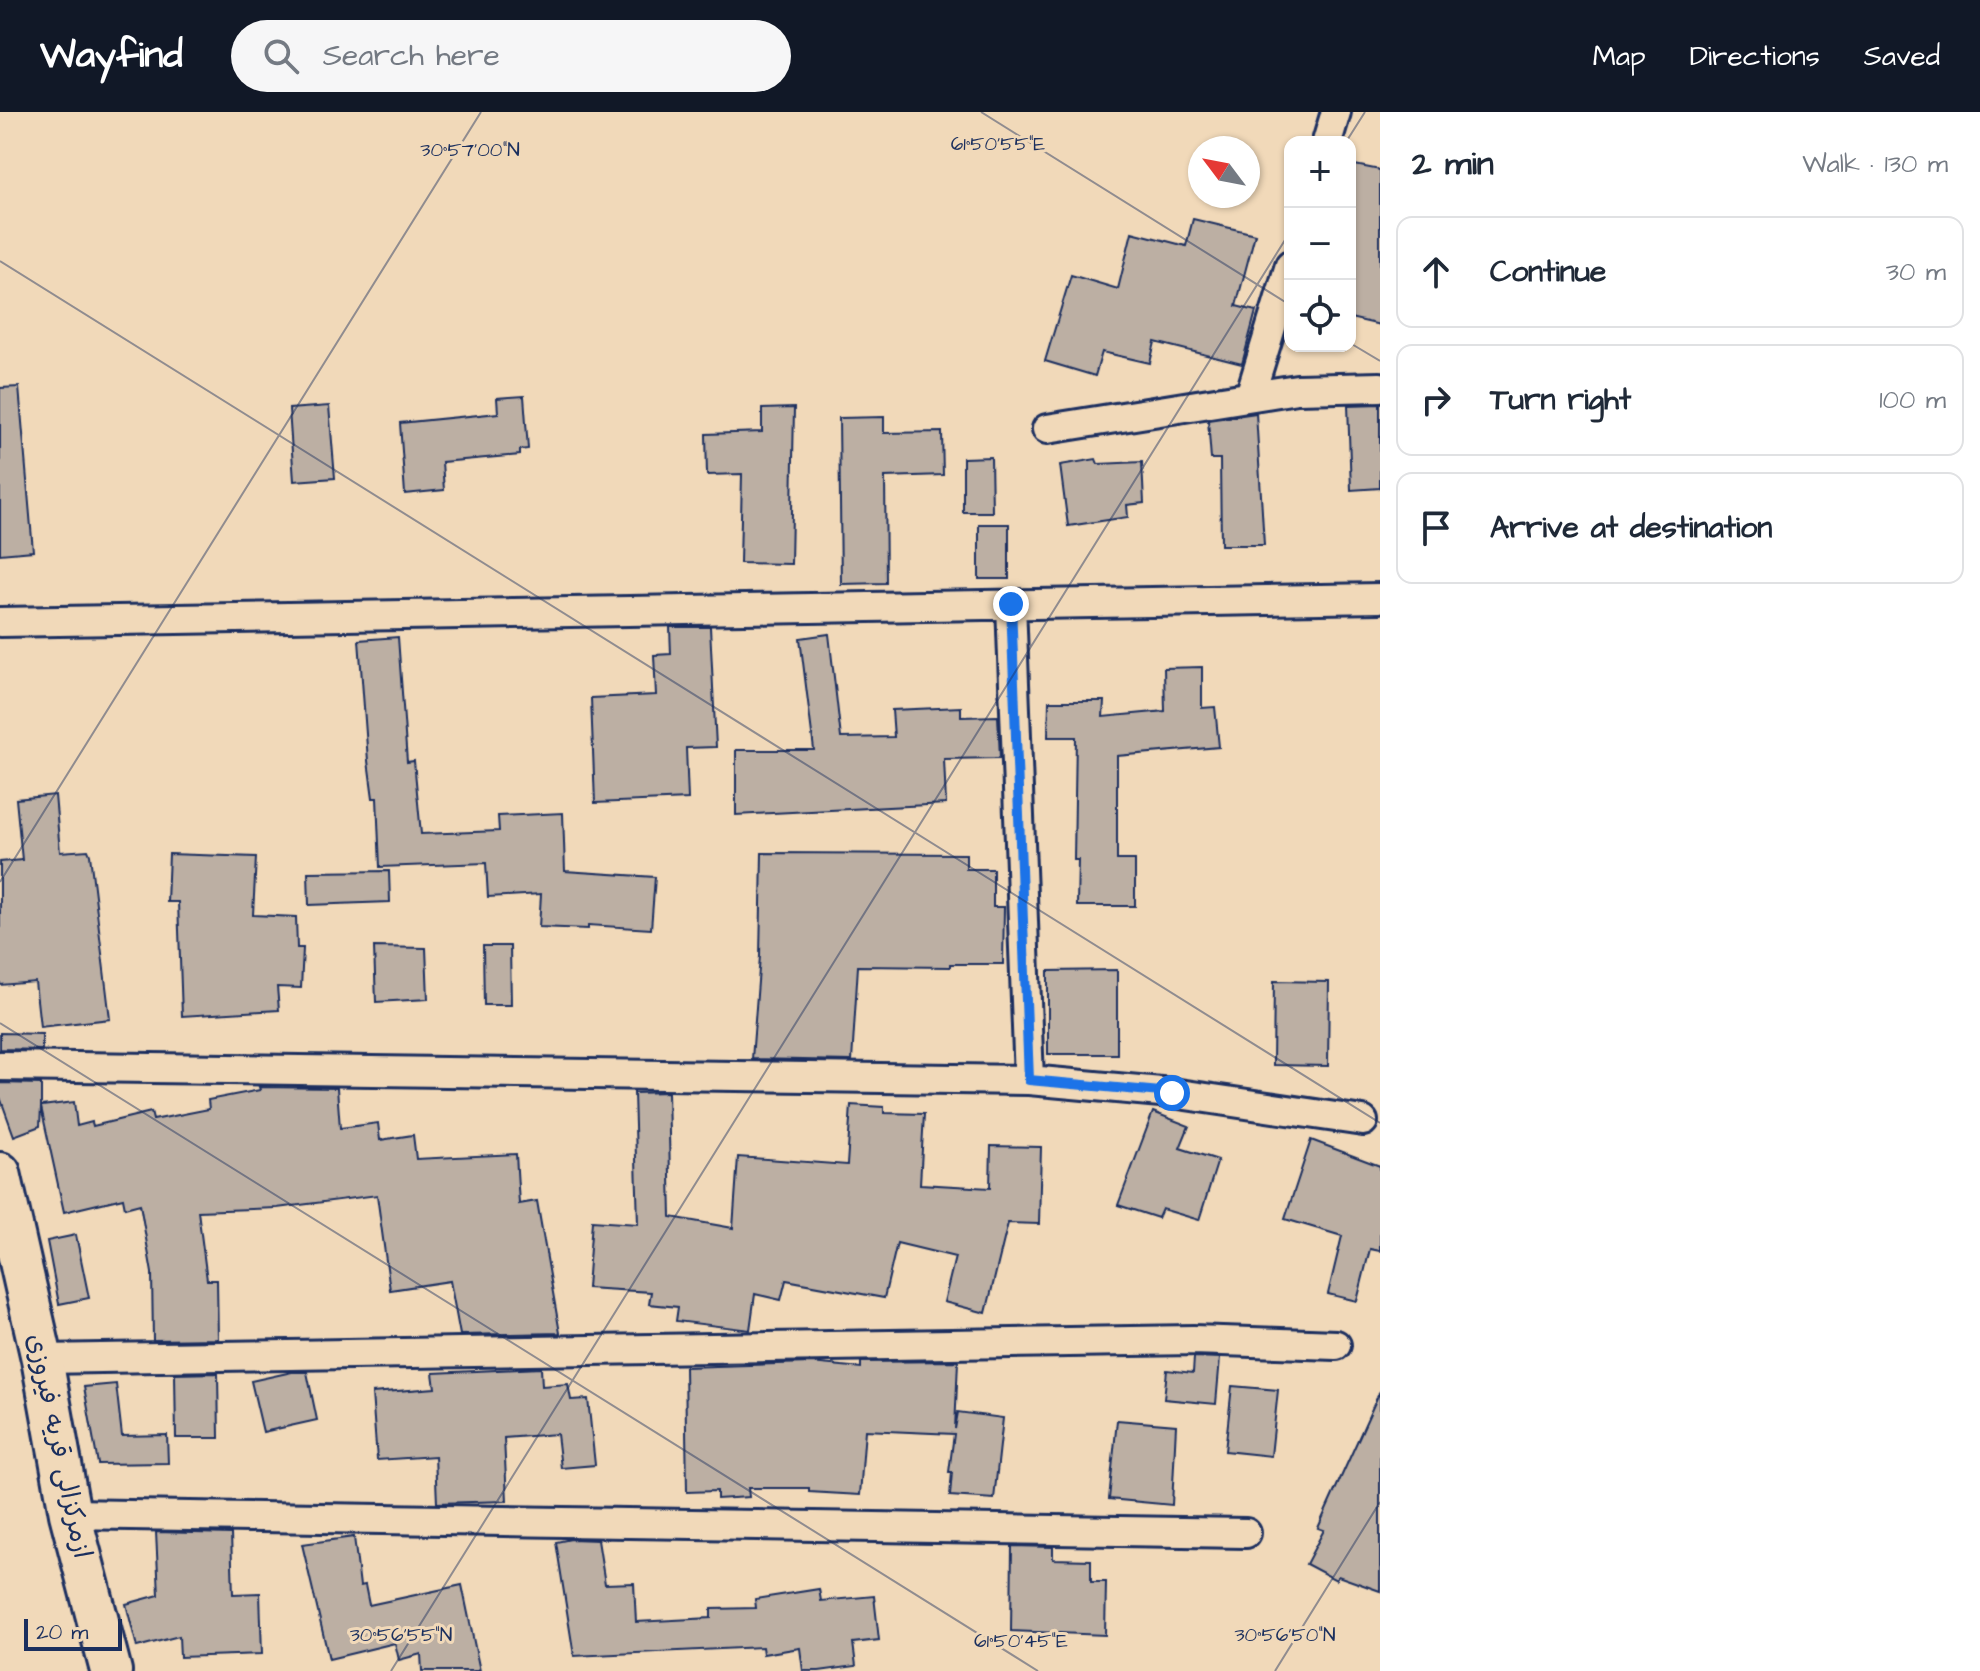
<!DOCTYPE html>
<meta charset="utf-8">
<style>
body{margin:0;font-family:"Architects Daughter","Playpen Sans Arabic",sans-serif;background:#f6f6f7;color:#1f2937}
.controls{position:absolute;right:24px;top:24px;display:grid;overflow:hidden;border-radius:16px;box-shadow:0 2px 6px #0004}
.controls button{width:72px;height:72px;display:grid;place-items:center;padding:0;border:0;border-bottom:2px solid #e0e1e3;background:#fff;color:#1f2937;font:40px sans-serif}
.compass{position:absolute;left:1188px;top:24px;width:72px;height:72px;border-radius:50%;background:#fff;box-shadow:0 2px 6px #0004;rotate:302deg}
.scale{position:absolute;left:24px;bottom:20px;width:98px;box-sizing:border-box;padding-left:8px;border:4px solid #1b2f5e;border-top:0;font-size:22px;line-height:28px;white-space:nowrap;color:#1b2f5e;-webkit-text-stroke:6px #f1d9b9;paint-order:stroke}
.stop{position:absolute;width:24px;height:24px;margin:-18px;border:6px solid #1a73e8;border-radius:50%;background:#fff}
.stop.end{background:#1a73e8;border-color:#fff;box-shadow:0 2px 8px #0008}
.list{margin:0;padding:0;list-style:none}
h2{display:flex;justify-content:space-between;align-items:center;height:104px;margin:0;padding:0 32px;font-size:34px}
h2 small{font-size:26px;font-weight:400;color:#747a83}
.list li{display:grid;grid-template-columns:52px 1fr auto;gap:24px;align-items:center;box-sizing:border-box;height:112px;margin:0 16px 16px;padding:0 16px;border:2px solid #e0e1e3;border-radius:16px}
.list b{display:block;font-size:30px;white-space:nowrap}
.list em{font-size:26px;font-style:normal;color:#747a83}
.icon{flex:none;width:44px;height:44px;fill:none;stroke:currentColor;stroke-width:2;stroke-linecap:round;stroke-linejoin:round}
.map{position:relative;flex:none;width:1380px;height:1559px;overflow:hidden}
header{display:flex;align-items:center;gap:48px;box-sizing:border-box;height:112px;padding:0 40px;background:#111827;color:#fff}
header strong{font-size:38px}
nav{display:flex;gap:44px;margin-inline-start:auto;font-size:28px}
.search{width:560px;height:72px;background:#f6f6f7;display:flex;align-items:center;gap:20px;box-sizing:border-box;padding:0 28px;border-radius:44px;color:#747a83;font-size:30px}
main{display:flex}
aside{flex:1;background:#fff}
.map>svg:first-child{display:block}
.building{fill:#bcafa3;stroke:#1b2f5e;stroke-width:2}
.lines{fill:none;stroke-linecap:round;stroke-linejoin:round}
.street-casing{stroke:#1b2f5e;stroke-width:34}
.secondary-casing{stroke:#1b2f5e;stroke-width:46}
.street{stroke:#f1d9b9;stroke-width:28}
.secondary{stroke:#f1d9b9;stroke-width:40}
.route{stroke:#1a73e8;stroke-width:10}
.ticks{fill:none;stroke:#1b2f5e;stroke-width:2;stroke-opacity:0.45}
.labels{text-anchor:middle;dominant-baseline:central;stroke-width:6;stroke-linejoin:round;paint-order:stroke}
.street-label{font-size:26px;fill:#1b2f5e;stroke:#f1d9b9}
.ticks-label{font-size:20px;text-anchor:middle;fill:#1b2f5e;stroke:#f1d9b9;stroke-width:6;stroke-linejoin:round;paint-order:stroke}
</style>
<header>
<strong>Wayfind</strong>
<div class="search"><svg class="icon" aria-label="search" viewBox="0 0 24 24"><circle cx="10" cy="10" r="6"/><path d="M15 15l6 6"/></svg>Search here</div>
<nav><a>Map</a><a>Directions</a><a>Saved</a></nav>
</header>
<main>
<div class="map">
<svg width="1380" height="1559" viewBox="0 0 1380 1559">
<rect width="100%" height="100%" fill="#f1d9b9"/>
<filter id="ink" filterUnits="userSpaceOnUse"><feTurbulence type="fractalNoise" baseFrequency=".0125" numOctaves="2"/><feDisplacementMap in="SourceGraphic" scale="16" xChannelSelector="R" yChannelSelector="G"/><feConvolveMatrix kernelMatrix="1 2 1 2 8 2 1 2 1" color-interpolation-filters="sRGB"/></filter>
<g filter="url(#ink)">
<path class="building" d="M1350,52L1380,58V213L1350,206Z
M1193,107L1255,122L1236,194L1256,199L1242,252L1155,230L1150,251L1102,240L1095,264L1045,249L1071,163L1118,177L1132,120L1186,134Z
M19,275L33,439L0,442V276Z
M524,284L528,337L520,338V343L442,350L444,378L405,382L400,311L498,301L497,286Z
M1380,292V376L1351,378L1348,293Z
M329,294L335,366L294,369L289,297Z
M794,296L791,452L740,451L742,362L707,363L706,322L762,320V297Z
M1256,301L1264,433H1221L1220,347H1211L1208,308Z
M884,305V321L942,320L943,363L885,365L886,471L841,472L839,306Z
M991,345L992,400H963V346Z
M1096,347L1098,352L1142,350L1144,391L1127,393L1128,405L1068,414L1060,353Z
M979,412H1009V467H979Z
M670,515H710L716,635L686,636L688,687L595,691L591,586L656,583L654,543L671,542Z
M829,522L841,626L894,625L892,598L961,595V605L998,604L1000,646L944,647L946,692L736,703V638H814L800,526Z
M398,525L407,650L414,649L421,722L499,719L498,704L563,701L565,759L655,765L651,817L588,813V817L539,815L541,782L488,785L486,751L380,755L377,686H373L368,649L359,528Z
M1202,555V596L1215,595L1219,635L1117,644V748H1135V794H1077L1078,748H1074L1076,625H1048L1049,589H1104L1103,605L1165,599L1164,556Z
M55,683L60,740L88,738L90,743L110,907L40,915L35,870L0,873V750L22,748L16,687Z
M762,741L966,742V757H993V795H1004L1003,852H950V855L858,854L852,949L752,947L760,844Z
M169,742L256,745L253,803L296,805L297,836H303L301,876L277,875L279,898L182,904L178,790H167Z
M389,759L390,790L309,793L308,760Z
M483,834H510L511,893H484Z
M374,835L426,836L428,887L376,890Z
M1117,858V942H1048V859Z
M1274,869L1329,870L1328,954L1273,953Z
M0,921L42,922V938L0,937Z
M0,971L41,972V994L74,990L77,1014L92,1010L93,1014L151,1000L153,1008L209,997L208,988L260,978L259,975L337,976L340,1016L378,1011L380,1028L413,1023L416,1047L516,1042L519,1092L537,1089L560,1221L460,1223L450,1169L390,1178L377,1083L277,1096L198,1099L207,1168H217L218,1227L153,1228L152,1161L140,1092L125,1096L123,1086L64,1100L41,995L40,1014L14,1024L0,985Z
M668,980L671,1105L733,1116L738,1045L847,1053L851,993L884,995V1001L924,1002L920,1072L990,1076L991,1034L1041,1035L1039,1112L1008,1111L986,1201L944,1190L955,1145L897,1131L884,1186L786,1168L781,1188L755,1182L750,1218L676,1209L678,1195L649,1192L651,1180L587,1176L592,1109L638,1112L634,981Z
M1153,1000L1189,1014L1180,1036L1218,1048L1199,1108L1162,1097L1158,1106L1118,1093Z
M1311,1028L1380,1054V1139L1370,1137L1357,1189L1328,1182L1342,1124L1285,1107Z
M76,1123L89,1186L59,1192L47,1129Z
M1194,1245L1220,1246L1216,1292L1164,1287L1167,1258L1193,1261Z
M958,1249L955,1317L958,1300L1003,1306L994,1387L950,1384L952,1360H949L954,1322L865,1318L860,1383L809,1380V1376H748L749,1385L717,1387V1379L687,1380L685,1255L811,1251L861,1256V1250Z
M541,1256L542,1274L568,1272L571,1288L588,1287L595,1353L561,1356L557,1322L504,1326L507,1389L437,1391L435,1344L377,1348L372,1281L435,1276L433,1261Z
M292,1260H307L317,1308L263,1320L251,1269Z
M218,1261L219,1326H176L175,1262Z
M116,1272L122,1324L167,1323L168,1351L98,1352L84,1275Z
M1232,1274L1278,1278L1271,1344L1225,1339Z
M1380,1279V1479L1338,1464L1336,1468L1306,1452L1324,1418L1318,1416Z
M1117,1308L1176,1313L1172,1393L1109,1387Z
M156,1420L231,1422L233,1482L260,1481L262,1542L180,1545L179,1524L137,1535L126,1492L159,1483Z
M354,1425L360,1474L365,1473L369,1493L462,1473L480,1559H422L421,1542L399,1548L395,1531L329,1547L302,1432Z
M571,1427L598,1428L605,1472L634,1471L636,1510L711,1506V1497L756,1496L755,1487L819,1477L821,1489L874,1484L879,1528L853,1531L856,1554L819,1559H803L800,1536L763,1542L762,1535L574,1544L556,1430Z
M1012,1434L1053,1435V1447L1091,1448V1470H1106L1105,1523L1011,1519Z"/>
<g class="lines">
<defs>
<path id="street" d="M1327,30L1336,0
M1250,284L1290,153
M1047,317L1297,277L1380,275
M1011,492L1029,968
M0,510L1380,486
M0,954L1029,968L1172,981L1363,1009
M42,1247L1193,1228L1336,1233
M70,1402L1246,1421"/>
<path id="secondary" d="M0,1061L42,1247L70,1402L111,1559"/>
</defs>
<use href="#street" class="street-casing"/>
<use href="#secondary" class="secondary-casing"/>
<use href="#street" class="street"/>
<use href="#secondary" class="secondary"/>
</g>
</g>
<g class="lines" filter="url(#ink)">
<path class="route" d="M1011,492L1029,968L1172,981"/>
</g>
<path class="ticks" d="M981,0L1290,193M1346,30L1365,0M0,149L1380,1011M1350,231L1380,249M0,770L481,0M0,911L1038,1559M391,1559L1290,120M1275,1559L1380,1390"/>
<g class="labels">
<g class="street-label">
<text transform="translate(59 1334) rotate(78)">ازمرکزالی قریه فیروزی</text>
</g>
</g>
<g class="ticks-label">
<text x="998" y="38">61°50'55"E</text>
<text x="470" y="44">30°57'00"N</text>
<text x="401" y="1529">30°56'55"N</text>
<text x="1285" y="1529">30°56'50"N</text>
<text x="1021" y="1535">61°50'45"E</text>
</g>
</svg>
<div class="controls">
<button>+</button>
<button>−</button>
<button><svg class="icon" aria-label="locate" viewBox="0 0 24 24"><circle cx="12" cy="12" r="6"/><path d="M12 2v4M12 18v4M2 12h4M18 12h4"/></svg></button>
</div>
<svg class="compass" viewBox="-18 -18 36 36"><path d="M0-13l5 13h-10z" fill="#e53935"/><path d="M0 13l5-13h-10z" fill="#747a83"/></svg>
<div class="scale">20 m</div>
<div class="stop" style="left:1172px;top:981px"></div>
<div class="stop end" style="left:1011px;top:492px"></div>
</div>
<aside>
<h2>2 min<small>Walk · 130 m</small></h2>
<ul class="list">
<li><svg class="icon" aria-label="ahead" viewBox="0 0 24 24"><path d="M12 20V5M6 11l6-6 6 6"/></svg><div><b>Continue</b></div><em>30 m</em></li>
<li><svg class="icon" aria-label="right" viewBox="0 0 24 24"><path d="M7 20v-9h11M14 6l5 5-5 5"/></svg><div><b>Turn right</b></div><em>100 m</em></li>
<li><svg class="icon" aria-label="arrive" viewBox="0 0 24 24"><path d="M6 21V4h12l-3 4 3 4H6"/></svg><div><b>Arrive at destination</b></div></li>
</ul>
</aside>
</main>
